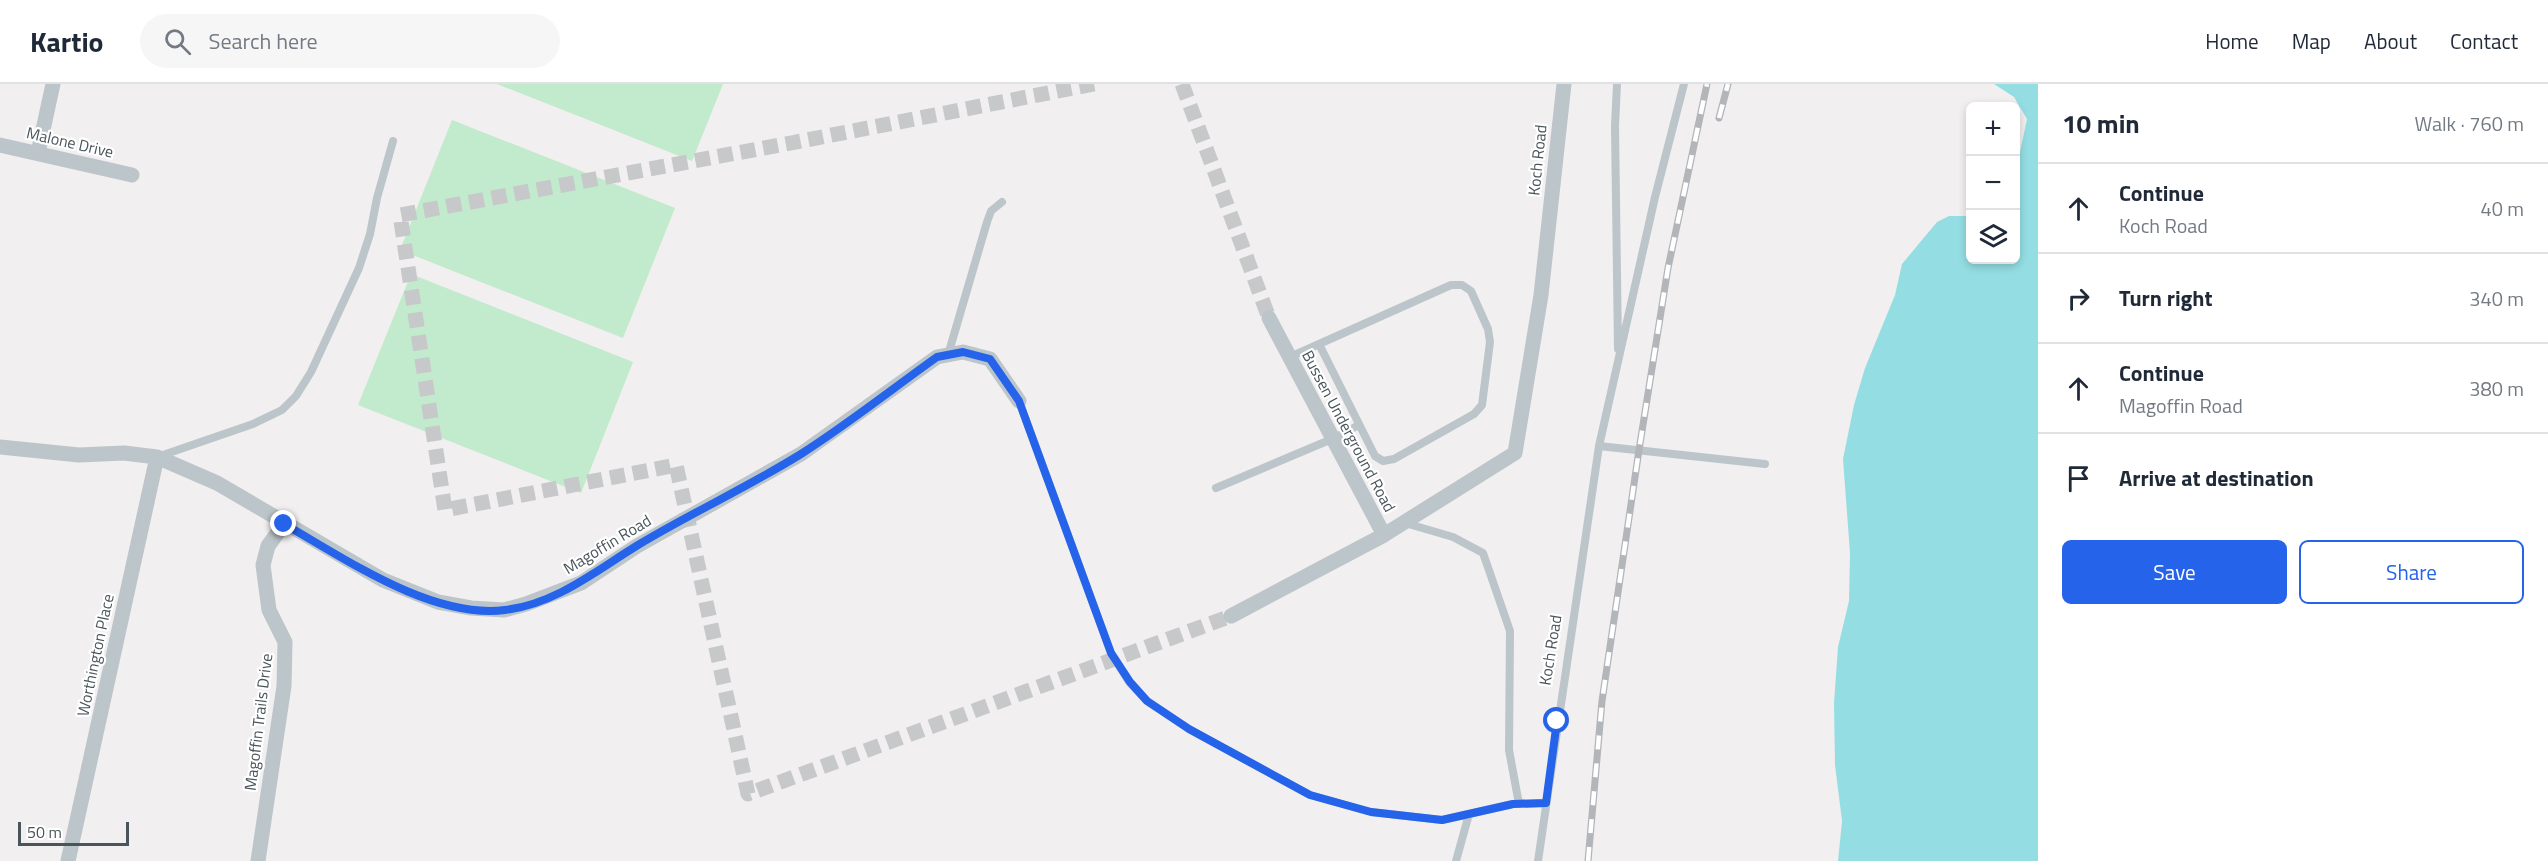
<!DOCTYPE html>
<meta charset="utf-8">
<style>
body{margin:0;font-family:"Titillium Web",sans-serif;background:#f6f6f7;color:#1f2937}
.controls{position:absolute;right:18px;top:18px;display:grid;overflow:hidden;border-radius:9px;box-shadow:0 3px 9px #0003}
.controls button{width:54px;height:54px;display:grid;place-items:center;padding:0;border:0;border-bottom:2px solid #e0e1e3;background:#fff;color:#1f2937;font:30px sans-serif}
.scale{position:absolute;left:18px;bottom:15px;width:111px;box-sizing:border-box;padding-left:6px;border:3px solid #49555a;border-top:0;font-size:16px;line-height:21px;white-space:nowrap;color:#49555a;-webkit-text-stroke:4px #fff;paint-order:stroke}
.stop{position:absolute;width:18px;height:18px;margin:-14px;border:4px solid #2563eb;border-radius:50%;background:#fff}
.stop.end{background:#2563eb;border-color:#fff;box-shadow:0 2px 6px #0008}
.list{margin:0;padding:0;list-style:none}
h2{display:flex;justify-content:space-between;align-items:center;height:78px;margin:0;padding:0 24px;font-size:26px}
h2 small{font-size:20px;font-weight:400;color:#747a83}
.list li{display:grid;grid-template-columns:39px 1fr auto;gap:18px;align-items:center;box-sizing:border-box;height:90px;padding:0 24px;border-top:2px solid #e0e1e3}
.list b{display:block;font-size:22px;white-space:nowrap}
.list p{margin:0;font-size:20px;white-space:nowrap;color:#747a83}
.list em{font-size:20px;font-style:normal;color:#747a83}
.actions{display:flex;gap:12px;padding:18px 24px}
.actions a{flex:1;padding:14px 0;border:2px solid #2563eb;border-radius:9px;text-align:center;font-size:21px;color:#2563eb}
.actions .main{background:#2563eb;color:#fff}
.icon{flex:none;width:33px;height:33px;fill:none;stroke:currentColor;stroke-width:2;stroke-linecap:round;stroke-linejoin:round}
.map{position:relative;flex:none;width:2038px;height:777px;overflow:hidden}
header{display:flex;align-items:center;gap:36px;box-sizing:border-box;height:84px;padding:0 30px;background:#fff;border-bottom:2px solid #e0e1e3}
header strong{font-size:28px}
nav{display:flex;gap:33px;margin-inline-start:auto;font-size:21px}
.search{width:420px;height:54px;background:#f6f6f7;display:flex;align-items:center;gap:15px;box-sizing:border-box;padding:0 21px;border-radius:33px;color:#747a83;font-size:22px}
main{display:flex}
aside{flex:1;background:#fff}
.map>svg:first-child{display:block}
.green{fill:#c2eacc}
.water{fill:#94dee3}
.lines{fill:none;stroke-linecap:round;stroke-linejoin:round}
.street-tunnel{stroke:#c7c8ca;stroke-width:15;stroke-dasharray:15 8;stroke-linecap:butt}
.lane{stroke:#bcc5ca;stroke-width:8}
.street{stroke:#bcc5ca;stroke-width:15}
.rail-casing{stroke:#b2b5b9;stroke-width:7}
.rail{stroke:#fff;stroke-width:4.5;stroke-dasharray:14;stroke-linecap:butt}
.route{stroke:#2563eb;stroke-width:8}
.labels{text-anchor:middle;dominant-baseline:central;stroke-width:4.5;stroke-linejoin:round;paint-order:stroke}
.street-label{font-size:16px;fill:#49555a;stroke:#fff}
</style>
<header>
<strong>Kartio</strong>
<div class="search"><svg class="icon" aria-label="search" viewBox="0 0 24 24"><circle cx="10" cy="10" r="6"/><path d="M15 15l6 6"/></svg>Search here</div>
<nav><a>Home</a><a>Map</a><a>About</a><a>Contact</a></nav>
</header>
<main>
<div class="map">
<svg width="2038" height="777" viewBox="0 0 2038 777">
<rect width="100%" height="100%" fill="#f1efef"/>
<path class="green" d="M497,0H723L692,77Z
M452,36L675,124L623,254L400,166Z
M411,190L633,278L581,409L358,321Z"/>
<path class="water" d="M1994,0H2038V777H1838L1842,737L1835,681L1834,619L1838,563L1849,517L1850,469L1843,375L1854,321L1865,284L1895,211L1902,180L1937,138L1949,132H1970V176H2016V87L2027,35L2014,13Z"/>
<g class="lines">
<path class="street-tunnel" d="M1094,0L791,59L400,131L445,426L676,381L748,710L1231,532
M1182,0L1269,234"/>
<path class="lane" d="M1617,0L1615,42L1618,265
M1684,0L1655,113L1599,362L1765,380
M948,271L987,138L991,127L1002,118
M1290,273L1451,201H1462L1471,207L1488,245L1490,258L1482,321L1474,330L1394,375L1383,377L1375,372L1319,260
M1019,317L1111,569L1129,598L1147,617L1189,645L1310,711L1371,728L1442,736L1513,720L1546,719
M160,372L253,340L282,326L296,312L311,288L359,184L370,150L377,114L393,57
M1216,404L1332,355L1359,341
M1405,439L1453,453L1483,469L1510,547L1509,666L1519,720
M1456,777L1469,730
M1538,777L1599,362"/>
<path class="street" d="M0,61L132,91
M38,69L53,0
M1269,234L1384,451
M0,363L79,371L124,369L157,373L217,399L383,496L438,518L471,524L504,526L526,520L581,499L637,462L801,370L937,273L963,268L990,275L1019,317
M1231,532L1384,451L1515,369L1541,211L1564,0
M68,777L157,373
M258,777L284,602L285,558L269,526L263,481L268,462L284,440"/>
<defs>
<path id="rail" d="M1719,34L1728,0
M1588,777L1602,617L1639,366L1668,184L1707,0"/>
</defs>
<use href="#rail" class="rail-casing"/>
<use href="#rail" class="rail"/>
</g>
<g class="lines">
<path class="route" d="M284,440C346,475 431,535 505,526C556,520 597,486 638,461C691,429 748,403 801,370C848,340 892,305 937,273L963,268L990,275L1019,317L1111,569L1130,598L1147,617L1189,645L1310,711L1371,728L1442,736L1513,720L1546,719L1557,637"/>
</g>
<g class="labels">
<g class="street-label">
<text transform="translate(70 58) rotate(13)">Malone Drive</text>
<text transform="translate(1537 76) rotate(-84)">Koch Road</text>
<text transform="translate(1349 347) rotate(62)">Bussen Underground Road</text>
<text transform="translate(607 460) rotate(-31)">Magoffin Road</text>
<text transform="translate(1550 566) rotate(-81)">Koch Road</text>
<text transform="translate(95 571) rotate(-78)">Worthington Place</text>
<text transform="translate(258 638) rotate(-83)">Magoffin Trails Drive</text>
</g>
</g>
</svg>
<div class="controls">
<button>+</button>
<button>−</button>
<button><svg class="icon" aria-label="layers" viewBox="0 0 24 24"><path d="M12 4l9 5-9 5-9-5zM3 14l9 5 9-5"/></svg></button>
</div>
<div class="scale">50 m</div>
<div class="stop" style="left:1557px;top:637px"></div>
<div class="stop end" style="left:284px;top:440px"></div>
</div>
<aside>
<h2>10 min<small>Walk · 760 m</small></h2>
<ul class="list">
<li><svg class="icon" aria-label="ahead" viewBox="0 0 24 24"><path d="M12 20V5M6 11l6-6 6 6"/></svg><div><b>Continue</b><p>Koch Road</p></div><em>40 m</em></li>
<li><svg class="icon" aria-label="right" viewBox="0 0 24 24"><path d="M7 20v-9h11M14 6l5 5-5 5"/></svg><div><b>Turn right</b></div><em>340 m</em></li>
<li><svg class="icon" aria-label="ahead" viewBox="0 0 24 24"><path d="M12 20V5M6 11l6-6 6 6"/></svg><div><b>Continue</b><p>Magoffin Road</p></div><em>380 m</em></li>
<li><svg class="icon" aria-label="arrive" viewBox="0 0 24 24"><path d="M6 21V4h12l-3 4 3 4H6"/></svg><div><b>Arrive at destination</b></div></li>
</ul>
<div class="actions"><a class="main">Save</a><a>Share</a></div>
</aside>
</main>
